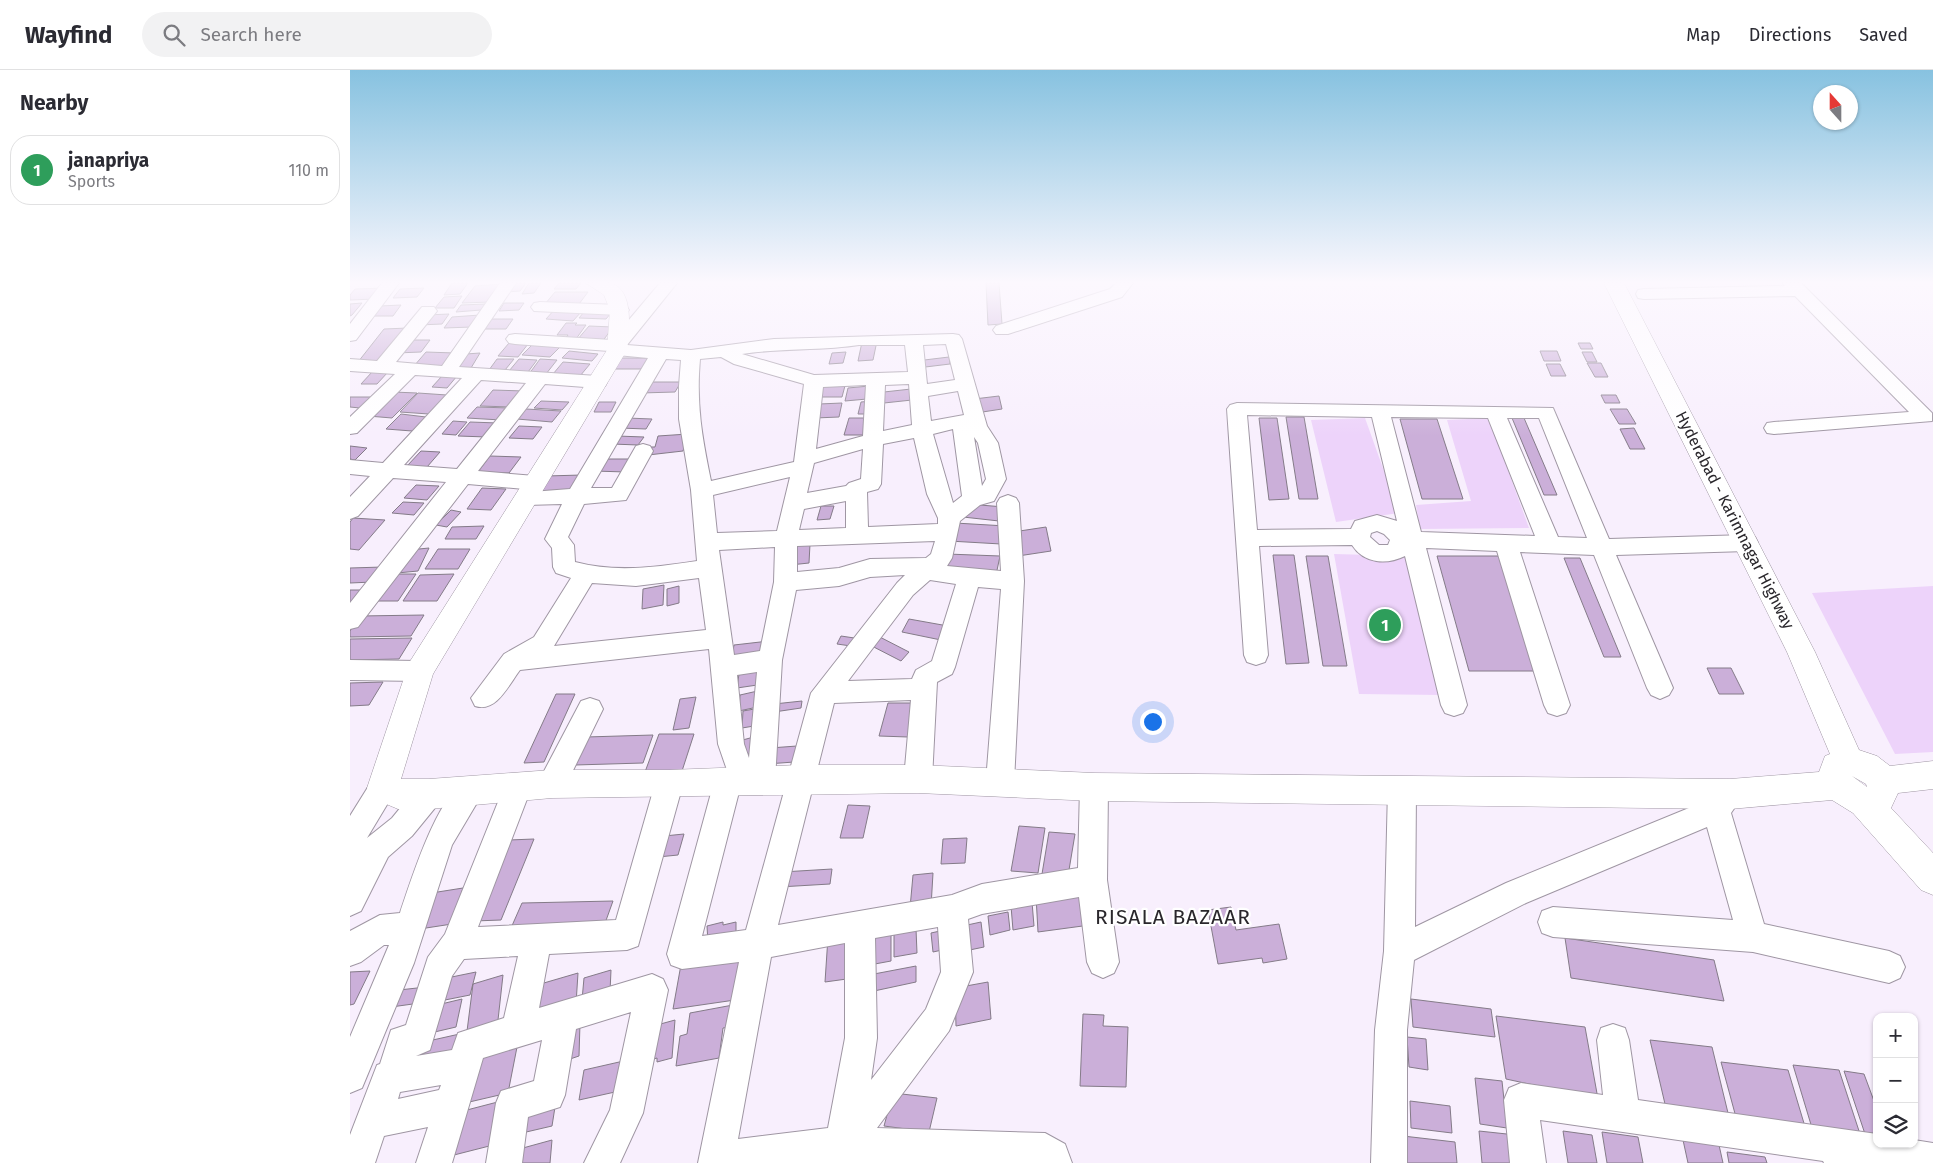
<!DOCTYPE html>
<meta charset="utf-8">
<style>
body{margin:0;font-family:"Fira Sans",sans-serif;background:#f2f2f3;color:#2b2b33}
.controls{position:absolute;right:15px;bottom:15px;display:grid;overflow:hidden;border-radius:10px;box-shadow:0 1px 4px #0004}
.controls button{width:45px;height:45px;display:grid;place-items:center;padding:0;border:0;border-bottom:1px solid #e1e1e2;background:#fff;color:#2b2b33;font:25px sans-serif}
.compass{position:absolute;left:1463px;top:15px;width:45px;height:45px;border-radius:50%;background:#fff;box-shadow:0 1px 4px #0004;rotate:339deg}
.you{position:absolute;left:802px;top:651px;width:18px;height:18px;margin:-12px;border:4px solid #fff;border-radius:50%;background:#1a73e8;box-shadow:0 0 0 8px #1a73e833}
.badge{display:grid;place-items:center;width:32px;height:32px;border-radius:50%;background:#d93025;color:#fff;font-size:16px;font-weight:700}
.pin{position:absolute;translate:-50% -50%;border:2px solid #fff;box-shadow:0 1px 5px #0006}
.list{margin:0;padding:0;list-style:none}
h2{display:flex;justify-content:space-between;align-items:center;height:65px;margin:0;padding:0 20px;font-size:21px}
h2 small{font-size:16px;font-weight:400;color:#7c7c81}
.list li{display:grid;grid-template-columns:32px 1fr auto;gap:15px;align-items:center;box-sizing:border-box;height:70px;margin:0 10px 10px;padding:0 10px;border:1px solid #e1e1e2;border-radius:20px}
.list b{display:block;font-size:19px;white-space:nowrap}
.list p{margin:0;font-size:16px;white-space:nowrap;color:#7c7c81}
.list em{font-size:16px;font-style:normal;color:#7c7c81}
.icon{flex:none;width:28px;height:28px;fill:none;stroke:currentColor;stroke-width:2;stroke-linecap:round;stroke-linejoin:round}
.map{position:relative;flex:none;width:1583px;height:1093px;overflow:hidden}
header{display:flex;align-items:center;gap:30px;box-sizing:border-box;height:70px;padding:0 25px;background:#fff;border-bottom:1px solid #e1e1e2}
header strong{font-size:24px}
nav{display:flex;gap:28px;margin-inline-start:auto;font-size:18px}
.search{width:350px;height:45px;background:#f2f2f3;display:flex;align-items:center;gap:12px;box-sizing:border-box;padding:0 18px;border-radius:28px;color:#7c7c81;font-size:19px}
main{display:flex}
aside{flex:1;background:#fff}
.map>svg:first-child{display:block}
.green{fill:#edd3fa}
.building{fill:#cbafd9;stroke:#847b88}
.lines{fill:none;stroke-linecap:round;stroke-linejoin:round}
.minor-casing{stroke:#9f96a3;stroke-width:2}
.major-casing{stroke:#9f96a3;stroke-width:1}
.minor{fill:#fff;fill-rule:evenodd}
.major{fill:#fff;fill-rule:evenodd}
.labels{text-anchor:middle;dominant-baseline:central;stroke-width:4.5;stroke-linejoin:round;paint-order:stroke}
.street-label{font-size:16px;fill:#2a272c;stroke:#fff}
.near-neighbourhood-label{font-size:21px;letter-spacing:1px;fill:#2a272c;stroke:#fff}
</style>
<header>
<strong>Wayfind</strong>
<div class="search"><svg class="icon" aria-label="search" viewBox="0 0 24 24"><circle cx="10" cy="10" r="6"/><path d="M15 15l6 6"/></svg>Search here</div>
<nav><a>Map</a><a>Directions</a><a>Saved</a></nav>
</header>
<main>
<aside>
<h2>Nearby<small></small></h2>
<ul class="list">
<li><span class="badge" style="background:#2e9e5b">1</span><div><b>janapriya</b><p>Sports</p></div><em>110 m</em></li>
</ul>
</aside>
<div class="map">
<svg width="1583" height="1093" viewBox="0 0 1583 1093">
<rect width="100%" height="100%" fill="#f8effd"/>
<path class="green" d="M1015,348L1049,443L986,452L961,350Z
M1139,348L1179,458L1070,459L1066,435L1121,431L1097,350Z
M984,484L1058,486L1091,625L1009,624Z
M1583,516V682L1545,684L1462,523Z"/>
<path class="building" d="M102,213H118L110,224L94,225Z
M162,213H176L170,221L156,222Z
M179,213H191L184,223L172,224Z
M209,213H231L226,219H204Z
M636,213H649L652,254L638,255Z
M152,214L141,232L112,233L125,216Z
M35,218L26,229L0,230V225L5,219Z
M74,218L67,227L43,228L50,219Z
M205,222H238L229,234H195Z
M112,226L104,238H85L94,227Z
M12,233L2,245L0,246V234Z
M154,233H174L169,240L149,241Z
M136,234L131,240L106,242L111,235Z
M51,235L43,246H21L30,236Z
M205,239L232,241L223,251L196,249Z
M234,242L261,243L256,249L229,248Z
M99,244L92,254L69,255L77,245Z
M130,245L122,257L94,258L102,247Z
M138,249H163L156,259H130Z
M216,253H227L225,255H236L226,269H215L218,265H207Z
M239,256L263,257L252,272L227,270Z
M58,258L33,291L8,292L34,259Z
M56,270H80L71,282L46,283Z
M527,271L523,290L508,291L512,272Z
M159,273L178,274L168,287L148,286Z
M1228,273H1240L1243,279H1231Z
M183,274L211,276L200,287L172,285Z
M219,281L248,284L242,291L212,288Z
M1190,281H1207L1211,291H1194Z
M76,282L105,283L93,297L64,296Z
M496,282L493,293L479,294L482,283Z
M1232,282H1242L1247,292H1237Z
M130,283L121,298L106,299L116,284Z
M599,287L600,294L567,298L566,291Z
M270,288H302L296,299H263Z
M147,289H164L155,300H139Z
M169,289L187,290L178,302L159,301Z
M190,289L207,290L196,304H179Z
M213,292L240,294L230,306L203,304Z
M1237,293H1251L1258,307H1245Z
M1196,294H1210L1216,306H1201Z
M22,302H38L27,314H11Z
M92,306H107L97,318L82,317Z
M297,312H331L325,322L291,323Z
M471,312H496L492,327H466Z
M519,316L517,329L495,331L498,318Z
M561,319L562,330L534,333V322Z
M143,320L174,321L161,337L130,336Z
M43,322L67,323L42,348L18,346Z
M68,323L97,325L79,344L50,342Z
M1251,325H1266L1270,333H1255Z
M649,326L652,339L626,343L624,329Z
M0,327H20L10,338L0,337Z
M191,331L219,332L212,340L184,338Z
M522,331L519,344H508L511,332Z
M249,332H266L261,342H244Z
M492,333L489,347L465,348L469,334Z
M127,337L160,338L151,350L117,348Z
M176,339L211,341L202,352L167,349Z
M1260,339H1277L1286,354H1269Z
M51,344L76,347L62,361L36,359Z
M936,347H954L968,429H949Z
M277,348L302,349L296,359L270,358Z
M499,348H519L514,365H494Z
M909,348H927L939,429L919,430Z
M1162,348H1174L1207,425H1194Z
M1050,349H1087L1113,429H1072Z
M103,351L117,352L106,365L92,364Z
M120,352L148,353L137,367L108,366Z
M169,356L192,357L183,369L159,368Z
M1284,358L1295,379H1280L1270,359Z
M338,364L333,381L298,385L301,377H305L308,366Z
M267,366L294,367L288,375L262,374Z
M0,376L17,378L5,390L0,389Z
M71,381L90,382L77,397L57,396Z
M140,386L171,387L159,403L128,402Z
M251,389H283L276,402L244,401Z
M232,405L222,423H185L196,406Z
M66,415L89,416L77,430L54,428Z
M132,418L156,419L141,440L117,439Z
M53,432L74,433L64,445L42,443Z
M618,434L654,437L649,451L613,447Z
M471,436H484L480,449L467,450Z
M101,440L111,442L97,457L86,455Z
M3,448L35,450L9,480L0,479V452Z
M605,453L656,456L651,474L599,471Z
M134,456L126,469H95L102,457Z
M696,457L701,481L668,486L663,462Z
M460,474L459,493L440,495L442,476Z
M79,478L68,501L47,503L59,480Z
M88,479H120L108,499H75Z
M597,484L650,486L646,505L592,502Z
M923,485H944L959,593L936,594Z
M956,486H978L997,596H973Z
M1087,486H1152L1192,601H1119Z
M1214,488H1230L1271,587H1254Z
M33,497L23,512L0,513V498Z
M42,504H66L48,531H23Z
M104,504L87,531H53L70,505Z
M314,515L313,535L292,539L293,519Z
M329,516V533L317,536V519Z
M0,520H16L0,539Z
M74,545L61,566L0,567V561L10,546Z
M559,549L598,556L591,570L552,562Z
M524,564L559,582L551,591L516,573Z
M491,566L511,569L508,577L487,574Z
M62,568L49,589L0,590V569Z
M419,571L416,589L381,593L384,575Z
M417,594L414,614L387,618L390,597Z
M1357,598H1381L1394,624H1369Z
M33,612L19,635L0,636V613Z
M412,620V636L389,641L390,625Z
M206,624H225L194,692L174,693Z
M346,627L339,658L323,660L330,629Z
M452,631L451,638L424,642V634Z
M538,633H566L558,667L529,666Z
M410,638V655L392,658L393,641Z
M309,664H344L332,701L295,702Z
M303,665L293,693L225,695L236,667Z
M411,665L412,681L390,687L389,671Z
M447,676L444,692L417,694L420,678Z
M498,735L520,736L513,768H490Z
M669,756L695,758L688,803L661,801Z
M699,762L725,764L718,806L692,804Z
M334,764L328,785L308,787L314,766Z
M617,768L615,793L591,794L593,769Z
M184,769L151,850L124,851L159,770Z
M482,799L480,814L429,817L432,802Z
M583,803L581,837L560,838L563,805Z
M113,818L102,854L63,860L75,824Z
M737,820L740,855L688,862L686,826Z
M263,831L254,856L161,858L172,833Z
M682,832L684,856L663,860L661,836Z
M881,837L886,860L929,854L937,889L913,893L912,888L868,894L858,840Z
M658,842L660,860L640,865L638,846Z
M373,852V855L386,852V868L358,873L357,856Z
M631,852L634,877L610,882L608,857Z
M541,855V891L514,896L515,859Z
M566,859L567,883L544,887V863Z
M599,859L601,878L583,882L581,863Z
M506,863L504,908L475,912L478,867Z
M1215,868L1364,890L1374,931L1221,908Z
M392,881L385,930L323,939L332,889Z
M566,896V912L524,921V904Z
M261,900L260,922L232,930L234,908Z
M20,901L4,934L0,935V902Z
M126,902L120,925L80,933L87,910Z
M228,903L226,934L184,947L187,915Z
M153,905L147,959L116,969L123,914Z
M638,912L641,949L606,956L605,918Z
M76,917L70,933L34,938L40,921Z
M112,929L106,957L76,964L83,936Z
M1061,929L1141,939L1145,967L1063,957Z
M383,935L380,957L373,958L369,988L326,996L330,966L337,964L340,943Z
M733,944L754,945L753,956L778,957L776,1017L730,1016Z
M1146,946L1235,957L1248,1029L1156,1009Z
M325,950L322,988L307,992V988L293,992L296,958Z
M230,953L229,986L211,992L212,959Z
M114,963L107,988L49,1001L56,976Z
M1057,967L1076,969L1078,1000L1059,997Z
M1300,970L1362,977L1378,1043L1315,1034Z
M168,972L158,1023L115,1033L126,982Z
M278,990L274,1020L229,1030L234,1000Z
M1371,992L1438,1000L1456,1060L1387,1051Z
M1443,995L1489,1000L1510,1064L1462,1058Z
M1494,1001L1514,1004L1527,1039V1068L1516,1067Z
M1125,1008L1152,1011L1157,1058L1130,1054Z
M543,1023L587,1028L579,1062L534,1056Z
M163,1028L155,1072L104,1085L113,1041Z
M1060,1031L1100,1036L1102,1063L1061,1058Z
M205,1037L202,1056L159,1066L163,1047Z
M1129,1061L1166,1065L1169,1093H1132Z
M1213,1061L1242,1065L1247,1093H1218Z
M1252,1062L1288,1067L1293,1093H1257Z
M1053,1066L1105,1072L1107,1093H1055Z
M202,1070L200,1093H160L162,1081Z
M1333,1070L1369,1075L1373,1093H1338Z
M1377,1082L1415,1087L1417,1093H1379Z"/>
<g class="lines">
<defs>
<path id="minor" d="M32,213H49L6,270L0,271V254Z
M150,213H166L109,297L248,306L255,308L257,312L255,316L248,318L195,314L128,401L185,406L192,408L195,413L192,418L185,420L118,414L8,557L0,559V533L96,412L43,408L8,446L0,449V427L20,406L0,404V390L33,393L112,308L65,305L7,363L0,364V347L45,304L0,301V289L27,291L72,237H84L87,241L46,292L92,296ZM131,310L176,313L107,399L54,395Z
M310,213H327L277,275L341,280L424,269L603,264L609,265L612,269L637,356L648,373L656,409L644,431L630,435L610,451L602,488L597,496L651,501L647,433L650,428L658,425L666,428L669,433L674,511L664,712L660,721L650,724L640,721L636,712L651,519L628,517L605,597L602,604L587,612L582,709L578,718L568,721L558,718L554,709L561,630L484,633L428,855L602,825L632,814L728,798L730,717L734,708L744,705L754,708L758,717L757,810L769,892L764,903L753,908L742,903L737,892L729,827L632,844L618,849L623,902L599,961L527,1058L695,1063L715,1074L722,1093H348L389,892L332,899L321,895L317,884L364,712L368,703L377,700L368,674L359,579L170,600C158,616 146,643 125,636L121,628L154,584L184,567L221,508L206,503L203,497L202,478L195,469L212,434L176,435L168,433L165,428L168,423L220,419L298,288L267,285L259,281L165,274L159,273L156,269L159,265L165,264L262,270ZM596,274L605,310L577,314L573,275ZM509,275H555L558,302L464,305L392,284C431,278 470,281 509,275ZM371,287L384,294L454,314L444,392L361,411C352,367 346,334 350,289ZM316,289L331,290L329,316V349L341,420L347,491C306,497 266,503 225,492L224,475L218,467L234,434L276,430L303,381L300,376L293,374L286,376L262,418H241ZM559,314L562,355L533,361L535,315ZM516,315L513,366L466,379L473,317ZM608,321L614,345L581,351L578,326ZM603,359L612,426L603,433L583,364ZM624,367L628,373L636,409L632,416ZM564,368L577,424L588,448V454L518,457L517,422L528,419L531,414L533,374ZM513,379L511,409L499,413L496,416L457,423L464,393ZM440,407L427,461L367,463L363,425ZM496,431V458L449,460L454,439ZM585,471L581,484L576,488L520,489L489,498L447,502V476ZM425,477L424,512L410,581L384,585L369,480ZM555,505L547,513L461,623L396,860L352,866L389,722L394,723L404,720L411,722L421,719L425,710L432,590L446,520L489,516L520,507ZM349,508L356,560L204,576L242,513L286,516ZM580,510L606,514L582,591L566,600L562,609L498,611L563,525ZM407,602L399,688L394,674L387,605ZM588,857L591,902L576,939L521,1010L527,968L525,868ZM495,873V968L478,1058L388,1069L421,887Z
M766,213H783L772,227L658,264H646L643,260L646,256L760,219Z
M1433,213H1451L1582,343V351L1424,364L1417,363L1414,358L1417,353L1424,352L1559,342L1445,226L1294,229L1288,228L1286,224L1288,220L1294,219L1435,216Z
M190,232L270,235L276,236L279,240L276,244L270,245L184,241L181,237L184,233Z
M887,333L1203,338L1259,469L1397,465L1405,467L1408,473L1405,479L1397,481L1266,485L1323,618L1319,625L1310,629L1301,625L1297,618L1244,485L1170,482L1220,635L1216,643L1207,646L1198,643L1194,635L1147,481L1076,478L1117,635L1113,643L1104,646L1095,643L1091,635L1055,486C1037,495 1014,494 1002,475L909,476L918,585L915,592L906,595L897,592L894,585L877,339L880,335ZM897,345L1022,347L1047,451L1027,445L1005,451L1001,459L907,460ZM1041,347L1138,348L1185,466L1071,462ZM1157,348H1189L1237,468L1208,467ZM1027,461L1034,464L1040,470L1038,475H1029L1020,467L1021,463Z
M0,590L69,591L78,594L81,601L78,608L69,611L0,610Z
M240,628L249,631L253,639L212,723L202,726L192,723L188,714L192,705L231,631Z
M319,702L329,705L333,714L288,876L277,880L199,884L189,938L302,904L313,909L318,920L293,1043L270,1093H234L260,1040L281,942L226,959L215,1025L210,1037L178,1047L172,1093H136L146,1033L151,1021L184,1011L192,970L133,988L102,1093H66L78,1057L34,1066L25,1093H0V1065L27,995L30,994L41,960L56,955L78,887L95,864L158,707L168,704L178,707L182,716L128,857L266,850L305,714L309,705ZM168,886L154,948L108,963L102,980L66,986L80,980L102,906L114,889ZM91,1015L89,1020L48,1029L50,1022Z
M33,706L43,709L47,718L17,768L42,748L69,715L79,711L89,715L93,724L89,733L62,766L38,787L11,841L0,846V746L23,709Z
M1052,707L1062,710L1066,719L1065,857L1156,813L1356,731L1370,715L1380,711L1390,715L1394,724L1381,743L1414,854L1539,881L1550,886L1555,897L1550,908L1539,913L1403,882L1203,867L1192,863L1188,852L1192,841L1203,837L1383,850L1357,757L1176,833L1064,890L1057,960V1093H1021L1025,960L1034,881L1038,719L1042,710Z
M120,708L130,712L134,721L102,775L64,893L12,1018L0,1023V967L39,875H34L11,892L0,896V861L30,845L50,843C61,811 88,721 120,708Z
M1263,954L1275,958L1279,970L1288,1030L1527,1064V1074H1564V1070L1583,1073V1093H1474L1473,1091L1190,1050L1196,1093H1160L1154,1030L1159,1018L1171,1013L1253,1025L1247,970L1251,958Z"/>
<path id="major" d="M236,213C244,213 253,211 260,213C285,219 279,262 277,280L83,604L51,709H79L202,700H319L450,695H568L744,703L1380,709L1469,702L1475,686L1480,684L1437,582L1254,213H1274L1465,582L1509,680L1527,686L1540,696L1583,691V719L1548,723L1541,738L1583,783V825L1571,820L1503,743L1482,730L1380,739L744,731L568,723L202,728L79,739H48L22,728L17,718L59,593L257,280L260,240L254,225ZM1502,706L1516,714L1517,717Z"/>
</defs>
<use href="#minor" class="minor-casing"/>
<use href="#major" class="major-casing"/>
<use href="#minor" class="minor"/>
<use href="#major" class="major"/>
</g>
<linearGradient id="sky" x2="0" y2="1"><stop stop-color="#87c2e0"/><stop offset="0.58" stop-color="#fcf8fe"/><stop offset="1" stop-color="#fcf8fe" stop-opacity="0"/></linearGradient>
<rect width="1583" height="366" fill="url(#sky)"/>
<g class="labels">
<g class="street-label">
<text transform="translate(1385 450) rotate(63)">Hyderabad - Karimnagar Highway</text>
</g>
<g class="near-neighbourhood-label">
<text x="823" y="847">RISALA BAZAAR</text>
</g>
</g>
</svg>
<div class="controls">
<button>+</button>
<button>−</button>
<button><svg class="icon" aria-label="layers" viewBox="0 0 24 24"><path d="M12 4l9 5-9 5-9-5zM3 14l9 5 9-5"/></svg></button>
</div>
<svg class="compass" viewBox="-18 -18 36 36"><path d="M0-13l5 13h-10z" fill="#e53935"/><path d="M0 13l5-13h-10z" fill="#7c7c81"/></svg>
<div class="you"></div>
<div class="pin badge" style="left:1035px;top:555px;background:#2e9e5b">1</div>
</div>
</main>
